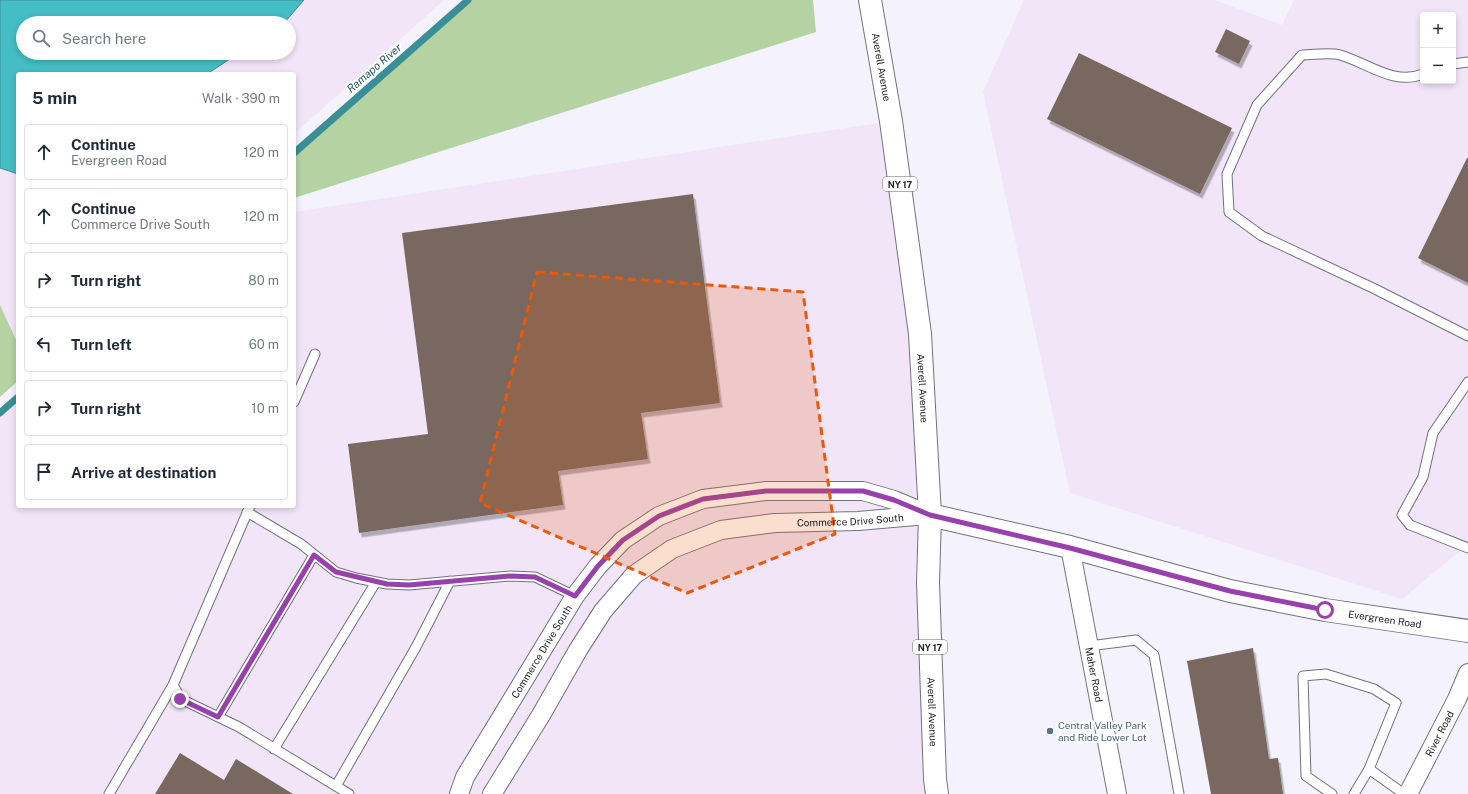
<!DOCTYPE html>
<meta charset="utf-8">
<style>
body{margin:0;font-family:"Public Sans",sans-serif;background:#f6f6f7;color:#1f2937}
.controls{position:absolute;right:12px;top:12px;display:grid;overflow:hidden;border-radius:4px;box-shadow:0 2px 6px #0003}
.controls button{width:36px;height:36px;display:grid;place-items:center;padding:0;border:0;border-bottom:1px solid #e0e1e3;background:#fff;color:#1f2937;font:20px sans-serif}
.stop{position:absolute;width:12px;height:12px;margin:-9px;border:3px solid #9840ac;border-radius:50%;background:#fff}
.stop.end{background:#9840ac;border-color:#fff;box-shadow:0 1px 4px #0008}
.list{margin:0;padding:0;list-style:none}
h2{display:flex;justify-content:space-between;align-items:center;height:52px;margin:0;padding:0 16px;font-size:17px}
h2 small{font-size:13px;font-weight:400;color:#747a83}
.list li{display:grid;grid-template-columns:26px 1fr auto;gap:12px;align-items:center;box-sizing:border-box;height:56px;margin:0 8px 8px;padding:0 8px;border:1px solid #e0e1e3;border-radius:4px}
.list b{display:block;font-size:15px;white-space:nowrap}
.list p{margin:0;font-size:13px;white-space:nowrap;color:#747a83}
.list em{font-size:13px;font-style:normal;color:#747a83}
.icon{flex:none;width:22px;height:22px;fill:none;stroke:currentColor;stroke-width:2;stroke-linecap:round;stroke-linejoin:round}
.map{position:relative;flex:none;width:1468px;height:794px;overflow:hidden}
.search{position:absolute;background:#fff;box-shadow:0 2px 6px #0003;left:16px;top:16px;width:280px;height:44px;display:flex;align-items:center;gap:10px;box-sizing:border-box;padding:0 14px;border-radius:22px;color:#747a83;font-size:15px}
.panel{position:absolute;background:#fff;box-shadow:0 2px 6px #0003;left:16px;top:72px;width:280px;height:436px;border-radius:4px}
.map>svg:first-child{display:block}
.industrial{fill:#f2e5f8;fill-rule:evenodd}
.green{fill:#b4d2a2}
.water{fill:#44bdc4;stroke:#3a8f96}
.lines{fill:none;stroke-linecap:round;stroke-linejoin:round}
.stream{stroke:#3a8f96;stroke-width:7}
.building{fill:#78685f;filter:url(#shadow)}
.service-casing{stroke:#737181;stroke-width:11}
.minor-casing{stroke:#737181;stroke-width:20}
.tertiary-casing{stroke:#737181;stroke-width:24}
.primary-casing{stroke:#737181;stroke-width:24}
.service{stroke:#fff;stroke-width:9}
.minor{stroke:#fff;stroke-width:18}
.tertiary{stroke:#fff;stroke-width:22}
.primary{stroke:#fff;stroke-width:22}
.route{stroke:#9840ac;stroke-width:5}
.marked{fill:#e8590c;fill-opacity:0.2;stroke:#e8590c;stroke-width:3;stroke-dasharray:8 5;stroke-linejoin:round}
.service-dot{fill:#5c6f8a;stroke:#fff;stroke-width:1.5}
.labels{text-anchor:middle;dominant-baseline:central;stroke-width:4;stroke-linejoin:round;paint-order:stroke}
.shield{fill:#fff;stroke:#656569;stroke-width:1}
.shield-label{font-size:9px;font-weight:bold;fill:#232329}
.street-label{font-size:10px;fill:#232329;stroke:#fff}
.service-label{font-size:10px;fill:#4e5e75;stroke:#fff;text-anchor:start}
.water-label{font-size:11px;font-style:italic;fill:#25585a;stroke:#fff}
</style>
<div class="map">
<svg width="1468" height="794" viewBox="0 0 1468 794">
<defs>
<filter id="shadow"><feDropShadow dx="2.5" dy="4.5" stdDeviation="0" flood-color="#0004"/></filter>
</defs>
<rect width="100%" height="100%" fill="#f4f2fd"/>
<path class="industrial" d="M0,0H444L294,134V74H18V344L0,305ZM23,23H289V53H23Z
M1024,0H1215L1282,25L1294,0H1468V540L1465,547L1402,599L1070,493L983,92ZM1423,15H1453V81H1423Z
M891,121L909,247L933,794H0V408L18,392V506H294V212Z"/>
<path class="green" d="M468,0H813L816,32L294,198V153Z
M0,305L18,344V381L0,397Z"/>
<path class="water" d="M0,0H304L284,23H23V53H239L207,74H18V174L0,168Z"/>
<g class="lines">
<path class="stream" d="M294,153L468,0
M0,413L18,397"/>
</g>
<path class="building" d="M1226,29L1250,41L1239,64L1215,52Z
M1079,53L1232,128L1200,194L1047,119Z
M1467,158H1468V283L1418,258Z
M693,194L720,403L641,413L648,459L558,471L563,505L359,533L348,444L428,434L402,233Z
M1253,648L1269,759L1278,758L1283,794H1211L1187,661Z
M180,753L224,780L236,759L293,794H155Z"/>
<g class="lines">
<defs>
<path id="service" d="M1453,64L1468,62
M1423,74C1394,86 1368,63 1340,55C1329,52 1314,55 1302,55L1257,105L1227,174L1229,212L1262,236L1375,289L1468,336
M1468,382L1433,433L1423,477L1402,515L1410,525L1468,548
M294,402L315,354
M250,506L173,685L181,699L239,727L349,794
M247,512L301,544L336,572L356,578L387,584L409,585L510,576L535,577L575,596
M1089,646L1136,640L1154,655L1179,794
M218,717L314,555
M274,749L376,582
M336,786L416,647L450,581
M109,794L173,685
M1332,794L1306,776L1303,676L1326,674L1374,689L1396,703L1369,769L1404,794
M1354,794L1369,769"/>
<g id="minor">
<path id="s1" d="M1070,547L1117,794"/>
<path id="s2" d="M459,794L465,777L575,596L598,566L623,540L659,516L703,499L766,491H863L894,500L930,515"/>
<path id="s3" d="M492,794L541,715L578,650L603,611L634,575L672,549L721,530L775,523L858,521L927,515"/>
<path id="s4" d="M1408,794L1457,699L1468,673"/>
</g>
<g id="tertiary">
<path id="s5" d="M930,515L1070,547L1230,591L1325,610L1468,631"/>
</g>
<g id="primary">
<path id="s6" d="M870,0L891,121L920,334L930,515L928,583L935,779L937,794"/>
</g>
</defs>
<use href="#service" class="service-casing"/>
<use href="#minor" class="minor-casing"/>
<use href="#tertiary" class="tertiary-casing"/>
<use href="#primary" class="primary-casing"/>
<use href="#service" class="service"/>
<use href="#minor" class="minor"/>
<use href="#tertiary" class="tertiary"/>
<use href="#primary" class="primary"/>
</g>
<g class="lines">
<path class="route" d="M180,699L218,717L314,555L336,572L387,584L409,585L510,576L535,577L575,596L598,566L623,540L659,516L703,499L766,491H863L894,500L930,515L1070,548L1230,591L1325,610"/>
</g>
<path class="marked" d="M537,272L803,292L835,534L687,593L480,503Z"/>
<circle class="service-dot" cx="1050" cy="731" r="4"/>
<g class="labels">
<g class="shield">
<rect x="883" y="177" width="34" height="14" rx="3"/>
<rect x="913" y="640" width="34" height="14" rx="3"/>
</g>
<g class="shield-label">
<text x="900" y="184">NY 17</text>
<text x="930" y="647">NY 17</text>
</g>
<g class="street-label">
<text stroke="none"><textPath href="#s6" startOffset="68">Averell Avenue</textPath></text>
<text stroke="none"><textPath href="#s6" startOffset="392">Averell Avenue</textPath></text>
<text stroke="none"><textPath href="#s3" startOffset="490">Commerce Drive South</textPath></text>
<text stroke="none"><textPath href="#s5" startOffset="467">Evergreen Road</textPath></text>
<text stroke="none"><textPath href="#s2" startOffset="165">Commerce Drive South</textPath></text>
<text stroke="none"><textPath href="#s1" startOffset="130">Maher Road</textPath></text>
<text stroke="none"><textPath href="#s6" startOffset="716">Averell Avenue</textPath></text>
<text stroke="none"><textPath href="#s4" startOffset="68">River Road</textPath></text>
</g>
<g class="service-label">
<text x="1058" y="725">Central Valley Park<tspan x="1058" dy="12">and Ride Lower Lot</tspan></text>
</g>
<g class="water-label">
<text transform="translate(374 68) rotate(-41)">Ramapo River</text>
</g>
</g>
</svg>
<div class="controls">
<button>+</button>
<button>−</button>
</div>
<div class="stop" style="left:1325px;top:610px"></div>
<div class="stop end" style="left:180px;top:699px"></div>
<div class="search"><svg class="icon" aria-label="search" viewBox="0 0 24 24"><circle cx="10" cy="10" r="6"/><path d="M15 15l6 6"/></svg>Search here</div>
<section class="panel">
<h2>5 min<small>Walk · 390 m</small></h2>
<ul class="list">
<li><svg class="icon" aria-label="ahead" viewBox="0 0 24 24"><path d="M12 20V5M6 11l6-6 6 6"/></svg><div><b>Continue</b><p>Evergreen Road</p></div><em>120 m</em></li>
<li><svg class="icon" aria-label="ahead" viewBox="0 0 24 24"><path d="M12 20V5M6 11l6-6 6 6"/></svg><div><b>Continue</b><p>Commerce Drive South</p></div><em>120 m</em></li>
<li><svg class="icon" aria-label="right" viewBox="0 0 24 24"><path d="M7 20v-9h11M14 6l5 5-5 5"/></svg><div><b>Turn right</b></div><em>80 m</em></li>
<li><svg class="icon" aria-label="left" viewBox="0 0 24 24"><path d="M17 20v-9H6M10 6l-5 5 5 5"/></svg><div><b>Turn left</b></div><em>60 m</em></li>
<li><svg class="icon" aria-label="right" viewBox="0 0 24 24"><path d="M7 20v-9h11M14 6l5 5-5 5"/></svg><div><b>Turn right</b></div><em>10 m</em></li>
<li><svg class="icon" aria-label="arrive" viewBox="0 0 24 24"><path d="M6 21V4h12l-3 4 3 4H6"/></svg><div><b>Arrive at destination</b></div></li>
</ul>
</section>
</div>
